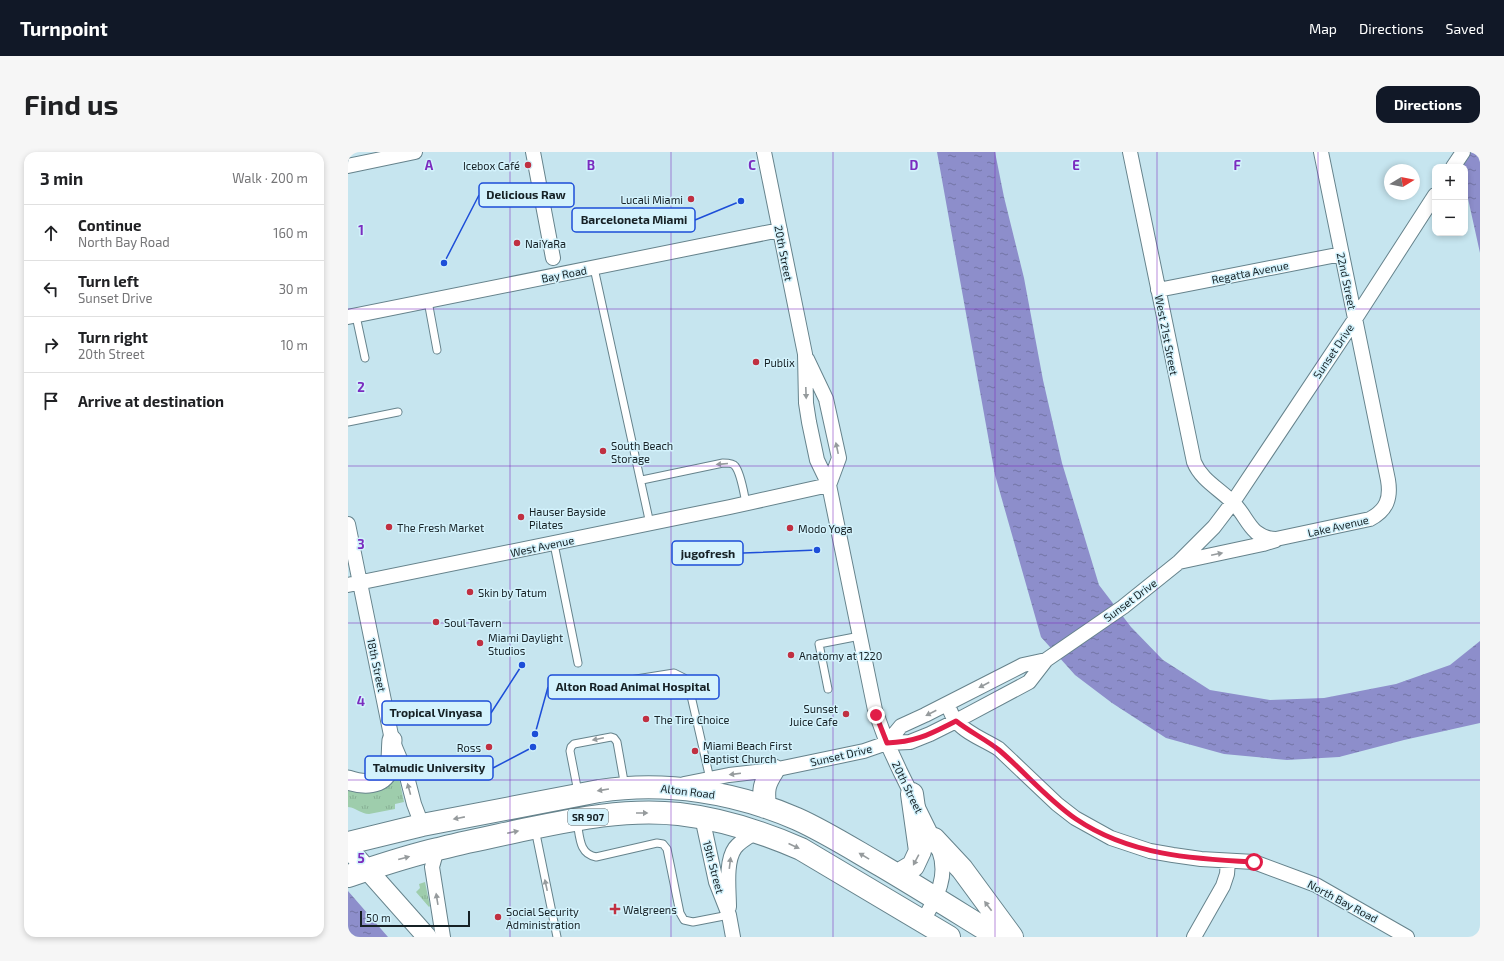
<!DOCTYPE html>
<meta charset="utf-8">
<style>
body{margin:0;font-family:"Exo 2",sans-serif;background:#f6f6f6;color:#202124}
.controls{position:absolute;right:12px;top:12px;display:grid;overflow:hidden;border-radius:8px;box-shadow:0 2px 6px #0003}
.controls button{width:36px;height:36px;display:grid;place-items:center;padding:0;border:0;border-bottom:1px solid #e0e0e0;background:#fff;color:#202124;font:20px sans-serif}
.compass{position:absolute;left:1036px;top:12px;width:36px;height:36px;border-radius:50%;background:#fff;box-shadow:0 2px 6px #0003;rotate:80deg}
.scale{position:absolute;left:12px;bottom:10px;width:110px;box-sizing:border-box;padding-left:4px;border:2px solid #162125;border-top:0;font-size:11px;line-height:14px;white-space:nowrap;color:#162125;-webkit-text-stroke:3px #d3f2fc;paint-order:stroke}
.stop{position:absolute;width:12px;height:12px;margin:-9px;border:3px solid #e11d48;border-radius:50%;background:#fff}
.stop.end{background:#e11d48;border-color:#fff;box-shadow:0 1px 4px #0008}
.list{margin:0;padding:0;list-style:none}
h2{display:flex;justify-content:space-between;align-items:center;height:52px;margin:0;padding:0 16px;font-size:17px}
h2 small{font-size:13px;font-weight:400;color:#757577}
.list li{display:grid;grid-template-columns:26px 1fr auto;gap:12px;align-items:center;box-sizing:border-box;height:56px;padding:0 16px;border-top:1px solid #e0e0e0}
.list b{display:block;font-size:15px;white-space:nowrap}
.list p{margin:0;font-size:13px;white-space:nowrap;color:#757577}
.list em{font-size:13px;font-style:normal;color:#757577}
.icon{flex:none;width:22px;height:22px;fill:none;stroke:currentColor;stroke-width:2;stroke-linecap:round;stroke-linejoin:round}
.map{position:relative;flex:none;width:1132px;height:785px;overflow:hidden;border-radius:12px}
header{display:flex;align-items:center;gap:24px;box-sizing:border-box;height:56px;padding:0 20px;background:#111827;color:#fff}
header strong{font-size:19px}
nav{display:flex;gap:22px;margin-inline-start:auto;font-size:14px}
.intro{display:flex;align-items:center;justify-content:space-between;box-sizing:border-box;height:96px;padding:0 24px}
h1{margin:0;font-size:28px}
.button{padding:10px 18px;border-radius:12px;background:#111827;color:#fff;font-size:14px;font-weight:700}
main{display:flex;gap:24px;padding:0 24px}
aside{flex:1;background:#fff;border-radius:12px;box-shadow:0 2px 6px #0003}
.map>svg:first-child{display:block}
.grass{fill:url(#grass-tufts)}
.water{fill:url(#water-ripples)}
.lines{fill:none;stroke-linecap:round;stroke-linejoin:round}
.lane-casing{stroke:#66838c;stroke-width:9}
.street-casing{stroke:#66838c;stroke-width:16}
.secondary-casing{stroke:#66838c;stroke-width:21}
.highway-casing{stroke:#66838c;stroke-width:24}
.lane{stroke:#fff;stroke-width:7}
.street{stroke:#fff;stroke-width:14}
.secondary{stroke:#fff;stroke-width:19}
.highway{stroke:#fff;stroke-width:22}
.oneway{fill:#969b9d}
.route{stroke:#e11d48;stroke-width:5}
.grid{fill:none;stroke:#7b2cbf;stroke-width:1;stroke-opacity:0.55}
.poi-dot{fill:#c03041;stroke:#d3f2fc;stroke-width:1.5}
.labels{text-anchor:middle;dominant-baseline:central;stroke-width:3;stroke-linejoin:round;paint-order:stroke}
.shield{fill:#d3f2fc;stroke:#4f6066;stroke-width:1}
.shield-label{font-size:10px;font-weight:bold;fill:#162125}
.poi-label{font-size:11px;fill:#162125;stroke:#d3f2fc;text-anchor:start}
.street-label{font-size:11px;fill:#162125;stroke:#d3f2fc}
.grid-label{font-size:13px;text-anchor:middle;font-weight:bold;fill:#7b2cbf;stroke:#d3f2fc;stroke-width:3;stroke-linejoin:round;paint-order:stroke}
.leader{fill:none;stroke:#1d4ed8;stroke-width:1.5}
.callout-dot{fill:#1d4ed8;stroke:#d3f2fc;stroke-width:1.5}
.callout{fill:#d3f2fc;stroke:#1d4ed8;stroke-width:1.5}
.callout-label{font-size:12px;text-anchor:middle;font-weight:bold;fill:#162125}
</style>
<header>
<strong>Turnpoint</strong>
<nav><a>Map</a><a>Directions</a><a>Saved</a></nav>
</header>
<div class="intro"><h1>Find us</h1><a class="button">Directions</a></div>
<main>
<aside>
<h2>3 min<small>Walk · 200 m</small></h2>
<ul class="list">
<li><svg class="icon" aria-label="ahead" viewBox="0 0 24 24"><path d="M12 20V5M6 11l6-6 6 6"/></svg><div><b>Continue</b><p>North Bay Road</p></div><em>160 m</em></li>
<li><svg class="icon" aria-label="left" viewBox="0 0 24 24"><path d="M17 20v-9H6M10 6l-5 5 5 5"/></svg><div><b>Turn left</b><p>Sunset Drive</p></div><em>30 m</em></li>
<li><svg class="icon" aria-label="right" viewBox="0 0 24 24"><path d="M7 20v-9h11M14 6l5 5-5 5"/></svg><div><b>Turn right</b><p>20th Street</p></div><em>10 m</em></li>
<li><svg class="icon" aria-label="arrive" viewBox="0 0 24 24"><path d="M6 21V4h12l-3 4 3 4H6"/></svg><div><b>Arrive at destination</b></div></li>
</ul>
</aside>
<div class="map">
<svg width="1132" height="785" viewBox="0 0 1132 785">
<defs>
<pattern id="grass-tufts" width="24" height="20" patternUnits="userSpaceOnUse"><rect width="24" height="20" fill="#9ecdac"/><path d="M3 7l-1-3M5 7V3M7 7l1-3M15 17l-1-3M17 17v-4M19 17l1-3" fill="none" stroke="#87b094"/></pattern>
<pattern id="water-ripples" width="26" height="14" patternUnits="userSpaceOnUse"><rect width="26" height="14" fill="#8d8ecb"/><path d="M2 4q2-2 4 0t4 0M15 11q2-2 4 0t4 0" fill="none" stroke="#7274a5"/></pattern>
</defs>
<rect width="100%" height="100%" fill="#c6e5ef"/>
<path class="grass" d="M50,621L56,650L47,652V657L21,662C13,662 9,656 0,655V634Z
M77,730L82,754L81,755L68,740L72,736L71,732Z"/>
<path class="water" d="M589,0H647L656,45L676,126L695,228L714,311L751,433L783,475L815,508L862,538L922,548L976,546L1048,532L1102,513L1132,489V571L1056,588L991,605L939,608L876,602L818,586L764,551L727,523L693,485L647,323Z
M1111,0H1132V101L1117,33V15H1114Z
M0,739L40,785H1L0,784Z"/>
<g class="lines">
<defs>
<path id="lane" d="M246,116L302,372
M80,149L89,198
M8,164L17,206
M0,270L50,260
M294,328L375,311C379,311 385,311 387,314C393,321 396,342 398,351
M206,392L230,511
M282,528L326,521L336,526L341,535L362,627
M480,537L471,492L512,484
M230,640L222,599L223,595L226,592L263,585L266,586L269,590L277,635
M229,670C232,685 231,702 248,705L309,691L315,692L319,697L332,761L336,768L345,770L381,763
M187,677L209,785"/>
<path id="street" d="M185,0L205,106
M416,0L457,202L458,251L461,270L469,308L481,333L527,558L539,591L552,619L591,698C601,725 588,746 575,769
M782,0L846,310C854,330 876,339 889,355C896,363 900,373 908,380C914,385 920,387 928,387L1022,367C1039,358 1043,346 1040,328L973,0
M0,14L67,0
M1105,15L1115,0
M810,138L994,102
M0,165L432,78
M459,207L478,247L491,306L481,333
M0,372L44,588L58,621L66,652L74,673
M831,410L915,392L928,388
M0,433L382,355L481,333
M599,552C602,557 604,565 608,569C619,582 637,588 651,597L709,652L727,666L763,686L802,699L825,703L853,707L906,710L968,733L1059,785
M539,591L553,574L577,563L675,513L698,508
M336,632L381,623L425,618L516,599L539,591L562,590L582,582L608,569L681,530L698,508L775,455L831,410L866,375L885,350L1007,167L1087,43
M354,665L368,730L381,763L385,785
M89,697L84,715L95,785
M381,755C381,739 377,710 387,696C392,689 402,684 410,679
M846,785L875,734L879,722L880,709"/>
<path id="secondary" d="M0,628C15,633 34,634 41,617C44,609 43,597 44,588
M0,696L79,785"/>
<path id="highway" d="M417,655C415,637 416,632 425,618
M586,687L614,717L664,785
M0,691L74,673L251,639C318,629 387,640 449,667C478,680 506,698 534,714C573,737 611,761 650,785
M550,723L565,714L572,699L564,642
M0,724C30,714 59,704 90,697C116,690 143,685 170,679C223,668 276,656 331,662C374,667 414,680 453,697L601,785"/>
</defs>
<use href="#lane" class="lane-casing"/>
<use href="#street" class="street-casing"/>
<use href="#secondary" class="secondary-casing"/>
<use href="#highway" class="highway-casing"/>
<use href="#lane" class="lane"/>
<use href="#street" class="street"/>
<use href="#secondary" class="secondary"/>
<use href="#highway" class="highway"/>
</g>
<defs><path id="oneway-solid" d="M-6-.8H1V-3.2L6.5 0L1 3.2V.8H-6Z"/></defs>
<g class="oneway">
<use href="#oneway-solid" transform="translate(458 241) rotate(88)"/>
<use href="#oneway-solid" transform="translate(489 296) rotate(-102)"/>
<use href="#oneway-solid" transform="translate(374 312) rotate(175)"/>
<use href="#oneway-solid" transform="translate(869 402) rotate(-12)"/>
<use href="#oneway-solid" transform="translate(636 533) rotate(152)"/>
<use href="#oneway-solid" transform="translate(583 561) rotate(153)"/>
<use href="#oneway-solid" transform="translate(250 587) rotate(168)"/>
<use href="#oneway-solid" transform="translate(387 622) rotate(173)"/>
<use href="#oneway-solid" transform="translate(61 637) rotate(-105)"/>
<use href="#oneway-solid" transform="translate(255 638) rotate(171)"/>
<use href="#oneway-solid" transform="translate(294 661)"/>
<use href="#oneway-solid" transform="translate(111 666) rotate(169)"/>
<use href="#oneway-solid" transform="translate(165 680) rotate(-12)"/>
<use href="#oneway-solid" transform="translate(446 694) rotate(24)"/>
<use href="#oneway-solid" transform="translate(516 704) rotate(-149)"/>
<use href="#oneway-solid" transform="translate(56 706) rotate(-15)"/>
<use href="#oneway-solid" transform="translate(568 708) rotate(118)"/>
<use href="#oneway-solid" transform="translate(382 711) rotate(-83)"/>
<use href="#oneway-solid" transform="translate(198 733) rotate(-102)"/>
<use href="#oneway-solid" transform="translate(89 747) rotate(-99)"/>
<use href="#oneway-solid" transform="translate(640 754) rotate(-127)"/>
</g>
<g class="lines">
<path class="route" d="M528,563L539,591C569,590 582,582 608,569C622,580 637,587 651,598C677,620 699,647 728,667C781,703 844,707 906,710"/>
</g>
<path class="grid" d="M162,0V785M323,0V785M485,0V785M647,0V785M809,0V785M970,0V785M0,157H1132M0,314H1132M0,471H1132M0,628H1132"/>
<g class="poi-dot">
<circle cx="180" cy="13" r="4"/>
<circle cx="343" cy="47" r="4"/>
<circle cx="169" cy="91" r="4"/>
<circle cx="408" cy="210" r="4"/>
<circle cx="255" cy="299" r="4"/>
<circle cx="173" cy="365" r="4"/>
<circle cx="41" cy="375" r="4"/>
<circle cx="442" cy="376" r="4"/>
<circle cx="122" cy="440" r="4"/>
<circle cx="88" cy="470" r="4"/>
<circle cx="132" cy="491" r="4"/>
<circle cx="443" cy="503" r="4"/>
<circle cx="498" cy="562" r="4"/>
<circle cx="298" cy="567" r="4"/>
<circle cx="141" cy="595" r="4"/>
<circle cx="347" cy="599" r="4"/>
<path d="M265 751h4v4h4v4h-4v4h-4v-4h-4v-4h4z"/>
<circle cx="150" cy="765" r="4"/>
</g>
<g class="labels">
<rect class="shield" x="220" y="657" width="40" height="16" rx="3"/>
<g class="shield-label">
<text x="240" y="665">SR 907</text>
</g>
<g class="poi-label">
<text x="172" y="13" text-anchor="end">Icebox Café</text>
<text x="335" y="47" text-anchor="end">Lucali Miami</text>
<text x="177" y="91">NaiYaRa</text>
<text x="416" y="210">Publix</text>
<text x="263" y="293">South Beach<tspan x="263" dy="13">Storage</tspan></text>
<text x="181" y="359">Hauser Bayside<tspan x="181" dy="13">Pilates</tspan></text>
<text x="49" y="375">The Fresh Market</text>
<text x="450" y="376">Modo Yoga</text>
<text x="130" y="440">Skin by Tatum</text>
<text x="96" y="470">Soul Tavern</text>
<text x="140" y="485">Miami Daylight<tspan x="140" dy="13">Studios</tspan></text>
<text x="451" y="503">Anatomy at 1220</text>
<text x="490" y="556" text-anchor="end">Sunset<tspan x="490" dy="13">Juice Cafe</tspan></text>
<text x="306" y="567">The Tire Choice</text>
<text x="355" y="593">Miami Beach First<tspan x="355" dy="13">Baptist Church</tspan></text>
<text x="133" y="595" text-anchor="end">Ross</text>
<text x="275" y="757">Walgreens</text>
<text x="158" y="759">Social Security<tspan x="158" dy="13">Administration</tspan></text>
</g>
<g class="street-label">
<text transform="translate(436 101) rotate(79)">20th Street</text>
<text transform="translate(902 120) rotate(-11)">Regatta Avenue</text>
<text transform="translate(216 122) rotate(-11)">Bay Road</text>
<text transform="translate(999 129) rotate(78)">22nd Street</text>
<text transform="translate(819 183) rotate(79)">West 21st Street</text>
<text transform="translate(985 199) rotate(-56)">Sunset Drive</text>
<text transform="translate(990 374) rotate(-13)">Lake Avenue</text>
<text transform="translate(194 394) rotate(-12)">West Avenue</text>
<text transform="translate(782 448) rotate(-37)">Sunset Drive</text>
<text transform="translate(29 513) rotate(78)">18th Street</text>
<text transform="translate(493 603) rotate(-13)">Sunset Drive</text>
<text transform="translate(560 635) rotate(64)">20th Street</text>
<text transform="translate(340 639) rotate(7)">Alton Road</text>
<text transform="translate(366 715) rotate(75)">19th Street</text>
<text transform="translate(995 749) rotate(28)">North Bay Road</text>
</g>
</g>
<g class="grid-label">
<text x="81" y="18">A</text>
<text x="243" y="18">B</text>
<text x="404" y="18">C</text>
<text x="566" y="18">D</text>
<text x="728" y="18">E</text>
<text x="889" y="18">F</text>
<text x="13" y="83">1</text>
<text x="13" y="240">2</text>
<text x="13" y="397">3</text>
<text x="13" y="554">4</text>
<text x="13" y="711">5</text>
</g>
<path class="leader" d="M96 111L131 43M393 49L347 68M469 398L395 401M187 582L200 535M174 513L143 561M185 595L145 616"/>
<g class="callout-dot">
<circle cx="96" cy="111" r="4"/>
<circle cx="393" cy="49" r="4"/>
<circle cx="469" cy="398" r="4"/>
<circle cx="187" cy="582" r="4"/>
<circle cx="174" cy="513" r="4"/>
<circle cx="185" cy="595" r="4"/>
</g>
<g class="callout">
<rect x="131" y="31" width="95" height="24" rx="4"/>
<rect x="224" y="56" width="123" height="24" rx="4"/>
<rect x="324" y="389" width="71" height="24" rx="4"/>
<rect x="200" y="523" width="171" height="24" rx="4"/>
<rect x="34" y="549" width="109" height="24" rx="4"/>
<rect x="17" y="604" width="128" height="24" rx="4"/>
</g>
<g class="callout-label">
<text x="178" y="47">Delicious Raw</text>
<text x="286" y="72">Barceloneta Miami</text>
<text x="360" y="406">jugofresh</text>
<text x="285" y="539">Alton Road Animal Hospital</text>
<text x="88" y="565">Tropical Vinyasa</text>
<text x="81" y="620">Talmudic University</text>
</g>
</svg>
<div class="controls">
<button>+</button>
<button>−</button>
</div>
<svg class="compass" viewBox="-18 -18 36 36"><path d="M0-13l5 13h-10z" fill="#e53935"/><path d="M0 13l5-13h-10z" fill="#757577"/></svg>
<div class="scale">50 m</div>
<div class="stop" style="left:906px;top:710px"></div>
<div class="stop end" style="left:528px;top:563px"></div>
</div>
</main>
